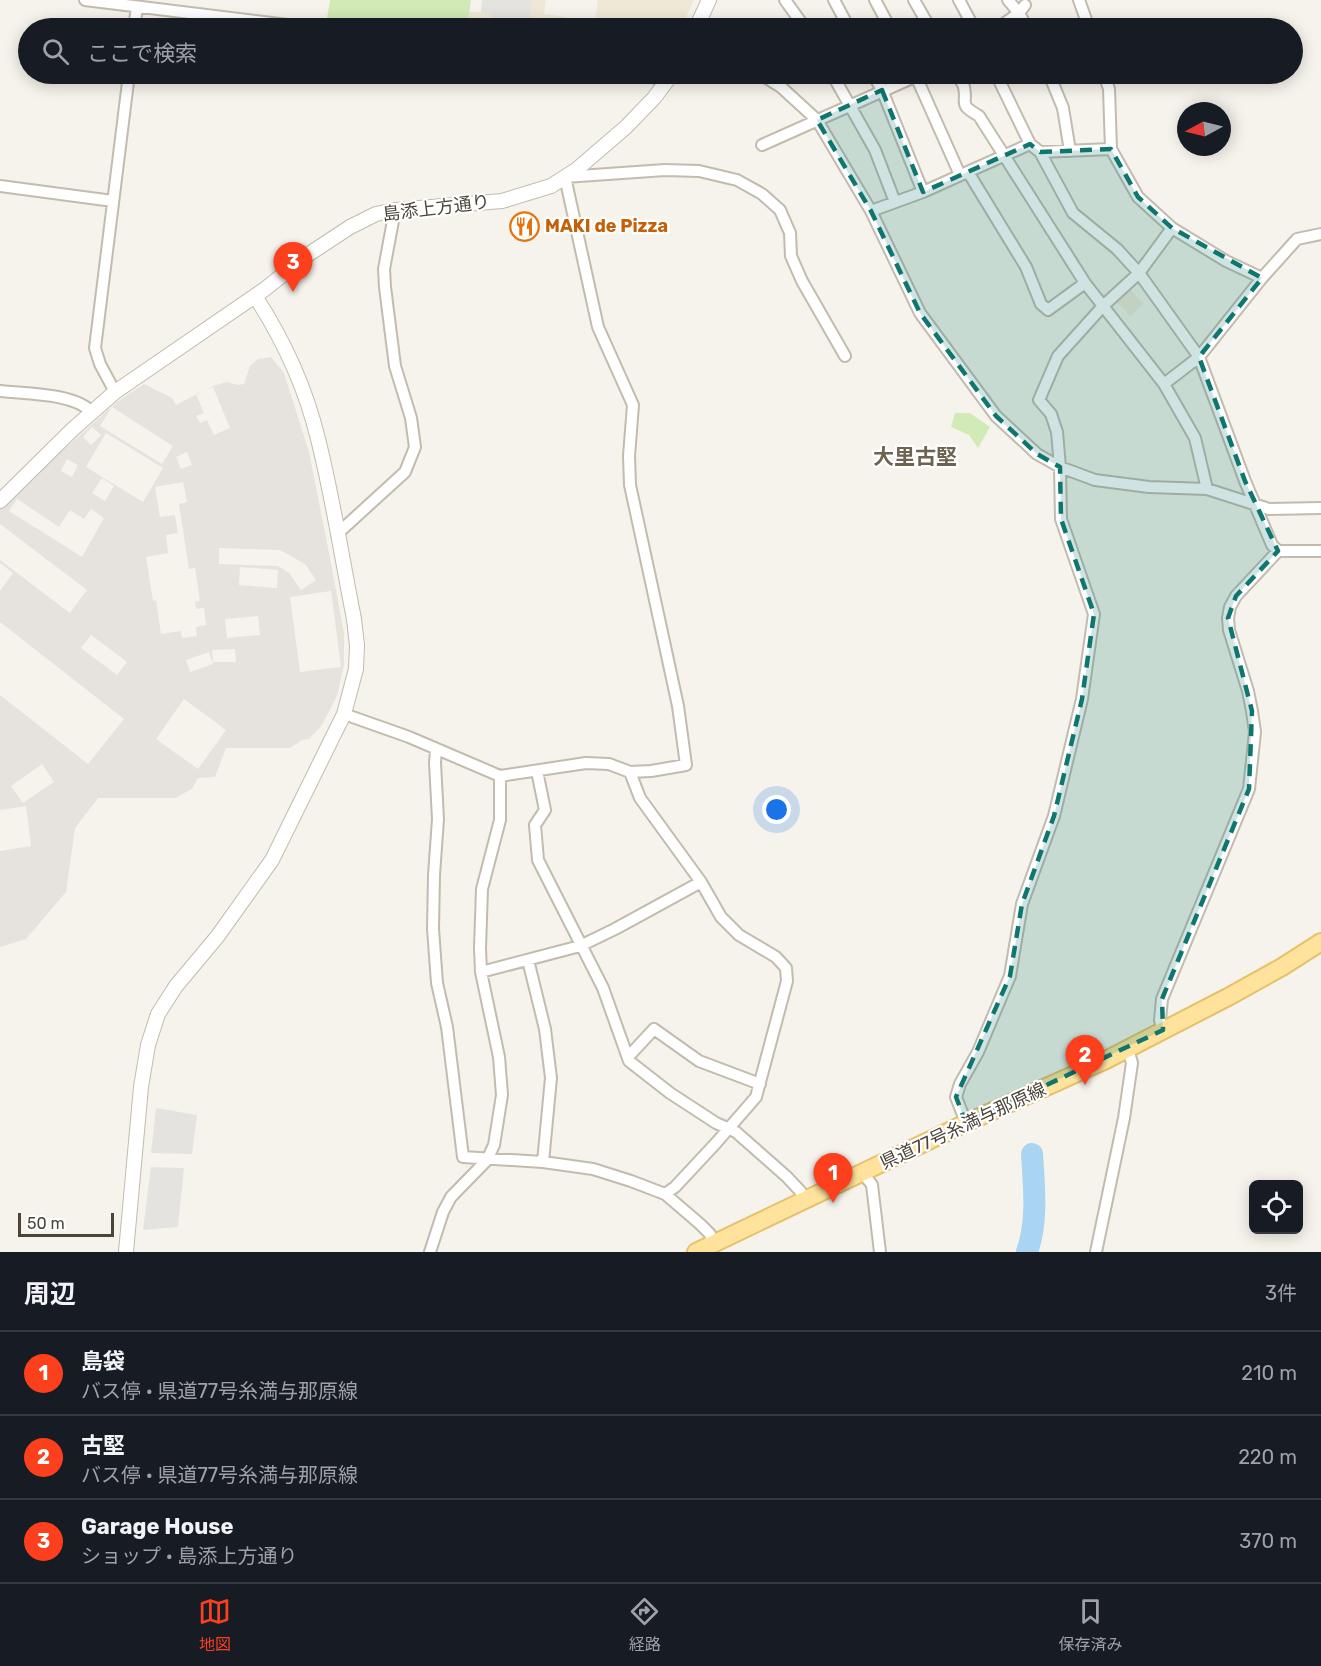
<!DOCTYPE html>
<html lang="ja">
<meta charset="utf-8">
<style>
body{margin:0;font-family:Rubik,"Noto Sans JP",sans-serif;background:#20242c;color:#f1f3f6}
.controls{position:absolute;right:18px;bottom:18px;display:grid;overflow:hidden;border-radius:9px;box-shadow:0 3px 15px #0003}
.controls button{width:54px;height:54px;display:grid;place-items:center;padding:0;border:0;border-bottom:2px solid #363941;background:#171b24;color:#f1f3f6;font:30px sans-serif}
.compass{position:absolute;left:1177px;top:102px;width:54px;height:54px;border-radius:50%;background:#171b24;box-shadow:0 3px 15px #0003;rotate:263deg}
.scale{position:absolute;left:18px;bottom:15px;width:96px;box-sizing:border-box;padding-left:6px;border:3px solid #4b4439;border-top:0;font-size:16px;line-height:21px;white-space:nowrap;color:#4b4439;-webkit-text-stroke:4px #fff;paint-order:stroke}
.you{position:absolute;left:777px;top:810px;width:21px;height:21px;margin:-15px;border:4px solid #fff;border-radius:50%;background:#1a73e8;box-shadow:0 0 0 9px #1a73e833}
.badge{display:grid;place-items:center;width:39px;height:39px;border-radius:50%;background:#fc3f1d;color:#fff;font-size:20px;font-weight:700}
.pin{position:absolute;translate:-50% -50px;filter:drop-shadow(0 2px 3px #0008)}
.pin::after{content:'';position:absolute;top:32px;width:21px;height:18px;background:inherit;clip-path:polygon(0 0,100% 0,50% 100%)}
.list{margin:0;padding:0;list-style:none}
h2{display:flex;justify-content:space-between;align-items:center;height:78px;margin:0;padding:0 24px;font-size:26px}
h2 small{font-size:20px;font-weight:400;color:#9ea1a6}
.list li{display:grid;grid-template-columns:39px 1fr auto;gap:18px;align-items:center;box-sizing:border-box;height:84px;padding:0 24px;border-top:2px solid #363941}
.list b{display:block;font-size:22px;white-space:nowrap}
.list p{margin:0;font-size:20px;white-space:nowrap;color:#9ea1a6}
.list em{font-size:20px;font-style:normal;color:#9ea1a6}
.icon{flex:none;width:33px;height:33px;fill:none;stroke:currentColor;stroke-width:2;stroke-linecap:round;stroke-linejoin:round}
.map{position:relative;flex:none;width:1321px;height:1252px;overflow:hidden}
.search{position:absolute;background:#171b24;box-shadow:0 3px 15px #0003;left:18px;right:18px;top:18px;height:66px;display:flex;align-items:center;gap:15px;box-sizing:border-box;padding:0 21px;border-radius:33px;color:#9ea1a6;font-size:22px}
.sheet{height:330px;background:#171b24}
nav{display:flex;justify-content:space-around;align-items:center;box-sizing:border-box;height:84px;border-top:2px solid #363941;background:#171b24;font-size:16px;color:#9ea1a6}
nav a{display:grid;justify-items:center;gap:3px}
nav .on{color:#fc3f1d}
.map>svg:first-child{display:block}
.industrial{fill:#e6e2dd;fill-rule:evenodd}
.education{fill:#efe8d6}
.green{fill:#d2eab5}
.parking{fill:#e5e3e0}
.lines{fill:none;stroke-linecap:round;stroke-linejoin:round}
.river{stroke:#a9d4f2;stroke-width:22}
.minor-casing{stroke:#c2bbae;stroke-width:14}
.tertiary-casing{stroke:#c2bbae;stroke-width:16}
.primary-casing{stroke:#e6c16a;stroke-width:20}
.minor{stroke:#fff;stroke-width:10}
.tertiary{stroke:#fff;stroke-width:14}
.primary{stroke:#ffe39c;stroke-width:16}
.marked{fill:#0f766e;fill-opacity:0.2;stroke:#0f766e;stroke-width:4.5;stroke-dasharray:12 8;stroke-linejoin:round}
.labels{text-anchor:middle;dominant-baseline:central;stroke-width:4.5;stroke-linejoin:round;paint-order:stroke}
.street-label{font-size:18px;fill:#4b4439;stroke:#fff}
.food-label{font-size:18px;font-weight:bold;fill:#c56008;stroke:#fff;text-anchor:start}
.quarter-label{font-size:21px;font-weight:bold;fill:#6e6250;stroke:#fff}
</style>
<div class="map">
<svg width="1321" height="1252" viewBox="0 0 1321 1252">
<rect width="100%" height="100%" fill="#f6f3ec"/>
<path class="industrial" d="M271,357L284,373L309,452L329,553L344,633V665L337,696L322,725L309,739L302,740L290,748H226L215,777L198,778L192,789L175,798H98L75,828L66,892L26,939L0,947V851L31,846L26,806L0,810V695L88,764L124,719L0,622V591L13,573L0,563V560L70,613L87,590L0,524V507L117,402L144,384L172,398L176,405L213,386L227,382L238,385L244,384L250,366L258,359ZM213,387L230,428L214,435L207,420L200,423L196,416L204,413L196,394ZM112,407L173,446L162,464L100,426ZM92,427L101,435L91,445L83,437ZM106,433L163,468L143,502L86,467ZM187,452L192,465L181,469L176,457ZM67,459L78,465L72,477L61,471ZM102,478L114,486L105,501L92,493ZM183,482L187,502L179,504L189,569L195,568L200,601L195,602L196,609L204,608L206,625L196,627L197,636L182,638L181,631L161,634L156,600L153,601L146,557L168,553L166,535L178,533L175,515L160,517L155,487ZM17,499L59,527L70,510L84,519L91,509L104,518L82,557L9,511ZM219,548L280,550L305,564L316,580L301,590L289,573L278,566L219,564ZM240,567L278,570L277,588L239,585ZM331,591L341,667L300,672L290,597ZM258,616L260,635L227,638L225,619ZM91,635L127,662L117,675L81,648ZM235,649L236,662H213L212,650ZM209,652L213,664L190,672L186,660ZM184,699L226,730L198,769L156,739ZM42,764L54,782L23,803L11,786Z"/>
<path class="education" d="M471,0L469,12H481L482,0L481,12L492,13L491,25L470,23L469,28V12Z
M532,0H546L544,14L595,21L598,0H694L681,28H529Z
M1130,289L1144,304L1130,316L1116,301Z"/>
<path class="green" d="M330,0H471L467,28H399L327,19Z
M955,413H970L990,427L978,448L969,435L951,427Z"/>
<path class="parking" d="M482,0H532L529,28H469L470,23L491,25L492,14L481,12Z
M156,1108L197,1115L192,1154L151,1153Z
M151,1167L184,1168L178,1227L143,1230Z"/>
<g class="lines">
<path class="river" d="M1027,1252C1038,1221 1034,1187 1032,1154"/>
<defs>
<path id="minor" d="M85,0L312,28
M785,0L805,28
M834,0L849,28
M875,0L890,28
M914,0L930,28
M959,0L974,28
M1008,0L1019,13L1027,28
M1079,0L1089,28
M134,28L137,7
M998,28L1019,13L1025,5
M648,74L665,83
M760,74L781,87L817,120L871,211L920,313L996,416L1037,454L1060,467L1095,480L1149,487L1207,489L1269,509L1321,508
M832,74L875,150L895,202
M873,74L882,90L923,192
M915,74L960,175
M956,74C958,77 963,83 964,87C968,105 957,103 979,116L1085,283
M996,74L1030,144L1040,152L1073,213L1117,249L1139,273L1199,357L1245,481L1272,545L1278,551L1236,596L1230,607L1228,618L1229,630L1248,691L1252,711L1255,732L1249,789L1162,999L1160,1020L1163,1030
M1049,74L1063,108L1070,151
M1104,74L1109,89L1111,149
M762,145L921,74
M1040,152L1111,149L1138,197L1172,228L1226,261L1262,278L1297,239L1321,234
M0,186L113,201
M871,211L923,192L1030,144
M1172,228L1139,273L1103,306L1164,384L1195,438L1207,489
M1164,384L1199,357L1262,278
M0,391C27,394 73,393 92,412
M115,392L100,364L95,348L129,74
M337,534L405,472L415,447L411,418L395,366L385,287L384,269L395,210
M1278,551H1321
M344,714L409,737L500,776L586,763L609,764L630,772L651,771L686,765L678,706L630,485L629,456L633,405L598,327L565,177L665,170L699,171L737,180L762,194L780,210L790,233L791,256L802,281L845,356
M436,749L435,763L438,819L434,875L433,929L437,983L447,1027L463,1157L543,1162L593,1169L631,1181L665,1194L700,1224L710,1234L713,1244
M537,771L545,810L535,825L538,860L603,988L629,1061L670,1093L716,1123L736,1132L787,1177L801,1192L805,1201
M630,772L640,798L701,882L721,917L739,935L776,957L786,968L787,981L756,1097L716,1143L675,1187L665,1194
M528,960L545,1029L551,1078L543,1162
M481,972L580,946L615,929L701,882
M628,1057L654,1029L699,1061L760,1084
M966,1123L956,1097L960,1084L978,1052L1010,976L1022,904L1054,816L1082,699L1094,614L1061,519L1060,467L1057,432L1051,414L1039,400L1058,356L1103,306L1085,283L1048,310L1041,304L1026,267L968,172
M863,1173L872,1185L880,1252
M430,1252L443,1212L451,1197L487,1160L494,1145L502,1095L499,1057L481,972L480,948L482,889L500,820V776
M1096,1252L1124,1118L1132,1063L1128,1049"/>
<path id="tertiary" d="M696,28L709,0
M0,501L73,429L115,392L265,289L309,254L350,227L376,214L395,210L502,201L551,186L576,170L626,127L654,98L672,74
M126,1252L141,1087L148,1045L158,1014L176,986L217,937L272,860L344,714L356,669L357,645L354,619C342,559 333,498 318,439C306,389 283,339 255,296"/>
<path id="primary" d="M696,1252L966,1123L1104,1061L1228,997L1282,967L1321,942"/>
</defs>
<use href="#minor" class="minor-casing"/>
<use href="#tertiary" class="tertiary-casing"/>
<use href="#primary" class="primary-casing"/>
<use href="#minor" class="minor"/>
<use href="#tertiary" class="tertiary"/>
<use href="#primary" class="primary"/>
</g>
<path class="marked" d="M882,90L923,192L1030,144L1040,152L1111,149L1138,197L1172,228L1262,278L1199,357L1245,481L1278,551L1236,596L1228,618L1252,711L1249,789L1162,999L1163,1030L966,1123L956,1097L1010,976L1022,904L1054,816L1082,699L1094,614L1061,519L1060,467L1037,454L996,416L920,313L871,211L817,120Z"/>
<defs>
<symbol id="restaurant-ring" viewBox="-11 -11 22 22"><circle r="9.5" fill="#fff" stroke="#e8710a" stroke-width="1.5"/><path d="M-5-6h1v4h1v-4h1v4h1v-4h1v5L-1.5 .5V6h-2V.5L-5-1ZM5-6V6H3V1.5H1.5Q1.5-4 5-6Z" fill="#e8710a"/></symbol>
</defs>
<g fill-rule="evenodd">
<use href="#restaurant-ring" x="508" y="210" width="33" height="33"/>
</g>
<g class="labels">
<g class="street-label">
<text transform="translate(436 208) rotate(-7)">島添上方通り</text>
<text transform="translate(963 1126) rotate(-25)">県道77号糸満与那原線</text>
</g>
<g class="food-label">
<text x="545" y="226">MAKI de Pizza</text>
</g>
<g class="quarter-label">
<text x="915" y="456">大里古堅</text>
</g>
</g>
</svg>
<div class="controls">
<button><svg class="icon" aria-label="locate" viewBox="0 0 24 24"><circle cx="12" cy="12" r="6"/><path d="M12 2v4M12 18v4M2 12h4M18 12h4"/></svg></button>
</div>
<svg class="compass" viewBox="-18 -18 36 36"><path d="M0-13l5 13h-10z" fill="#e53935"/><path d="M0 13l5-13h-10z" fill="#9ea1a6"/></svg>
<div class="scale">50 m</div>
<div class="you"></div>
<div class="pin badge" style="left:833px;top:1203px">1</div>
<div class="pin badge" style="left:1085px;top:1085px">2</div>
<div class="pin badge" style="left:293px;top:292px">3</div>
<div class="search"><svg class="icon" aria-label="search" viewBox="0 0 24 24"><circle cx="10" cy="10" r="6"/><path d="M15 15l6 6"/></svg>ここで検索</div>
</div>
<section class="sheet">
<h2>周辺<small>3件</small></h2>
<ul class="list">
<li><span class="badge">1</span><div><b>島袋</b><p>バス停 · 県道77号糸満与那原線</p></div><em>210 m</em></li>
<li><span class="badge">2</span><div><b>古堅</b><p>バス停 · 県道77号糸満与那原線</p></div><em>220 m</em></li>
<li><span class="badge">3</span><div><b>Garage House</b><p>ショップ · 島添上方通り</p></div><em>370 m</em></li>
</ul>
</section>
<nav>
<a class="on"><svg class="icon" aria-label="map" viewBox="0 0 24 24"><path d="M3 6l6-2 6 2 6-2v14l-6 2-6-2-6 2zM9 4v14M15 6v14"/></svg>地図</a>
<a><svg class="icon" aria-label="directions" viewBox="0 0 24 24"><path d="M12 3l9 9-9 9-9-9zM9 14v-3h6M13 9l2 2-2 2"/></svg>経路</a>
<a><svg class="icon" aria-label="saved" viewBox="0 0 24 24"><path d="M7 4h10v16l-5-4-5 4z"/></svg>保存済み</a>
</nav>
